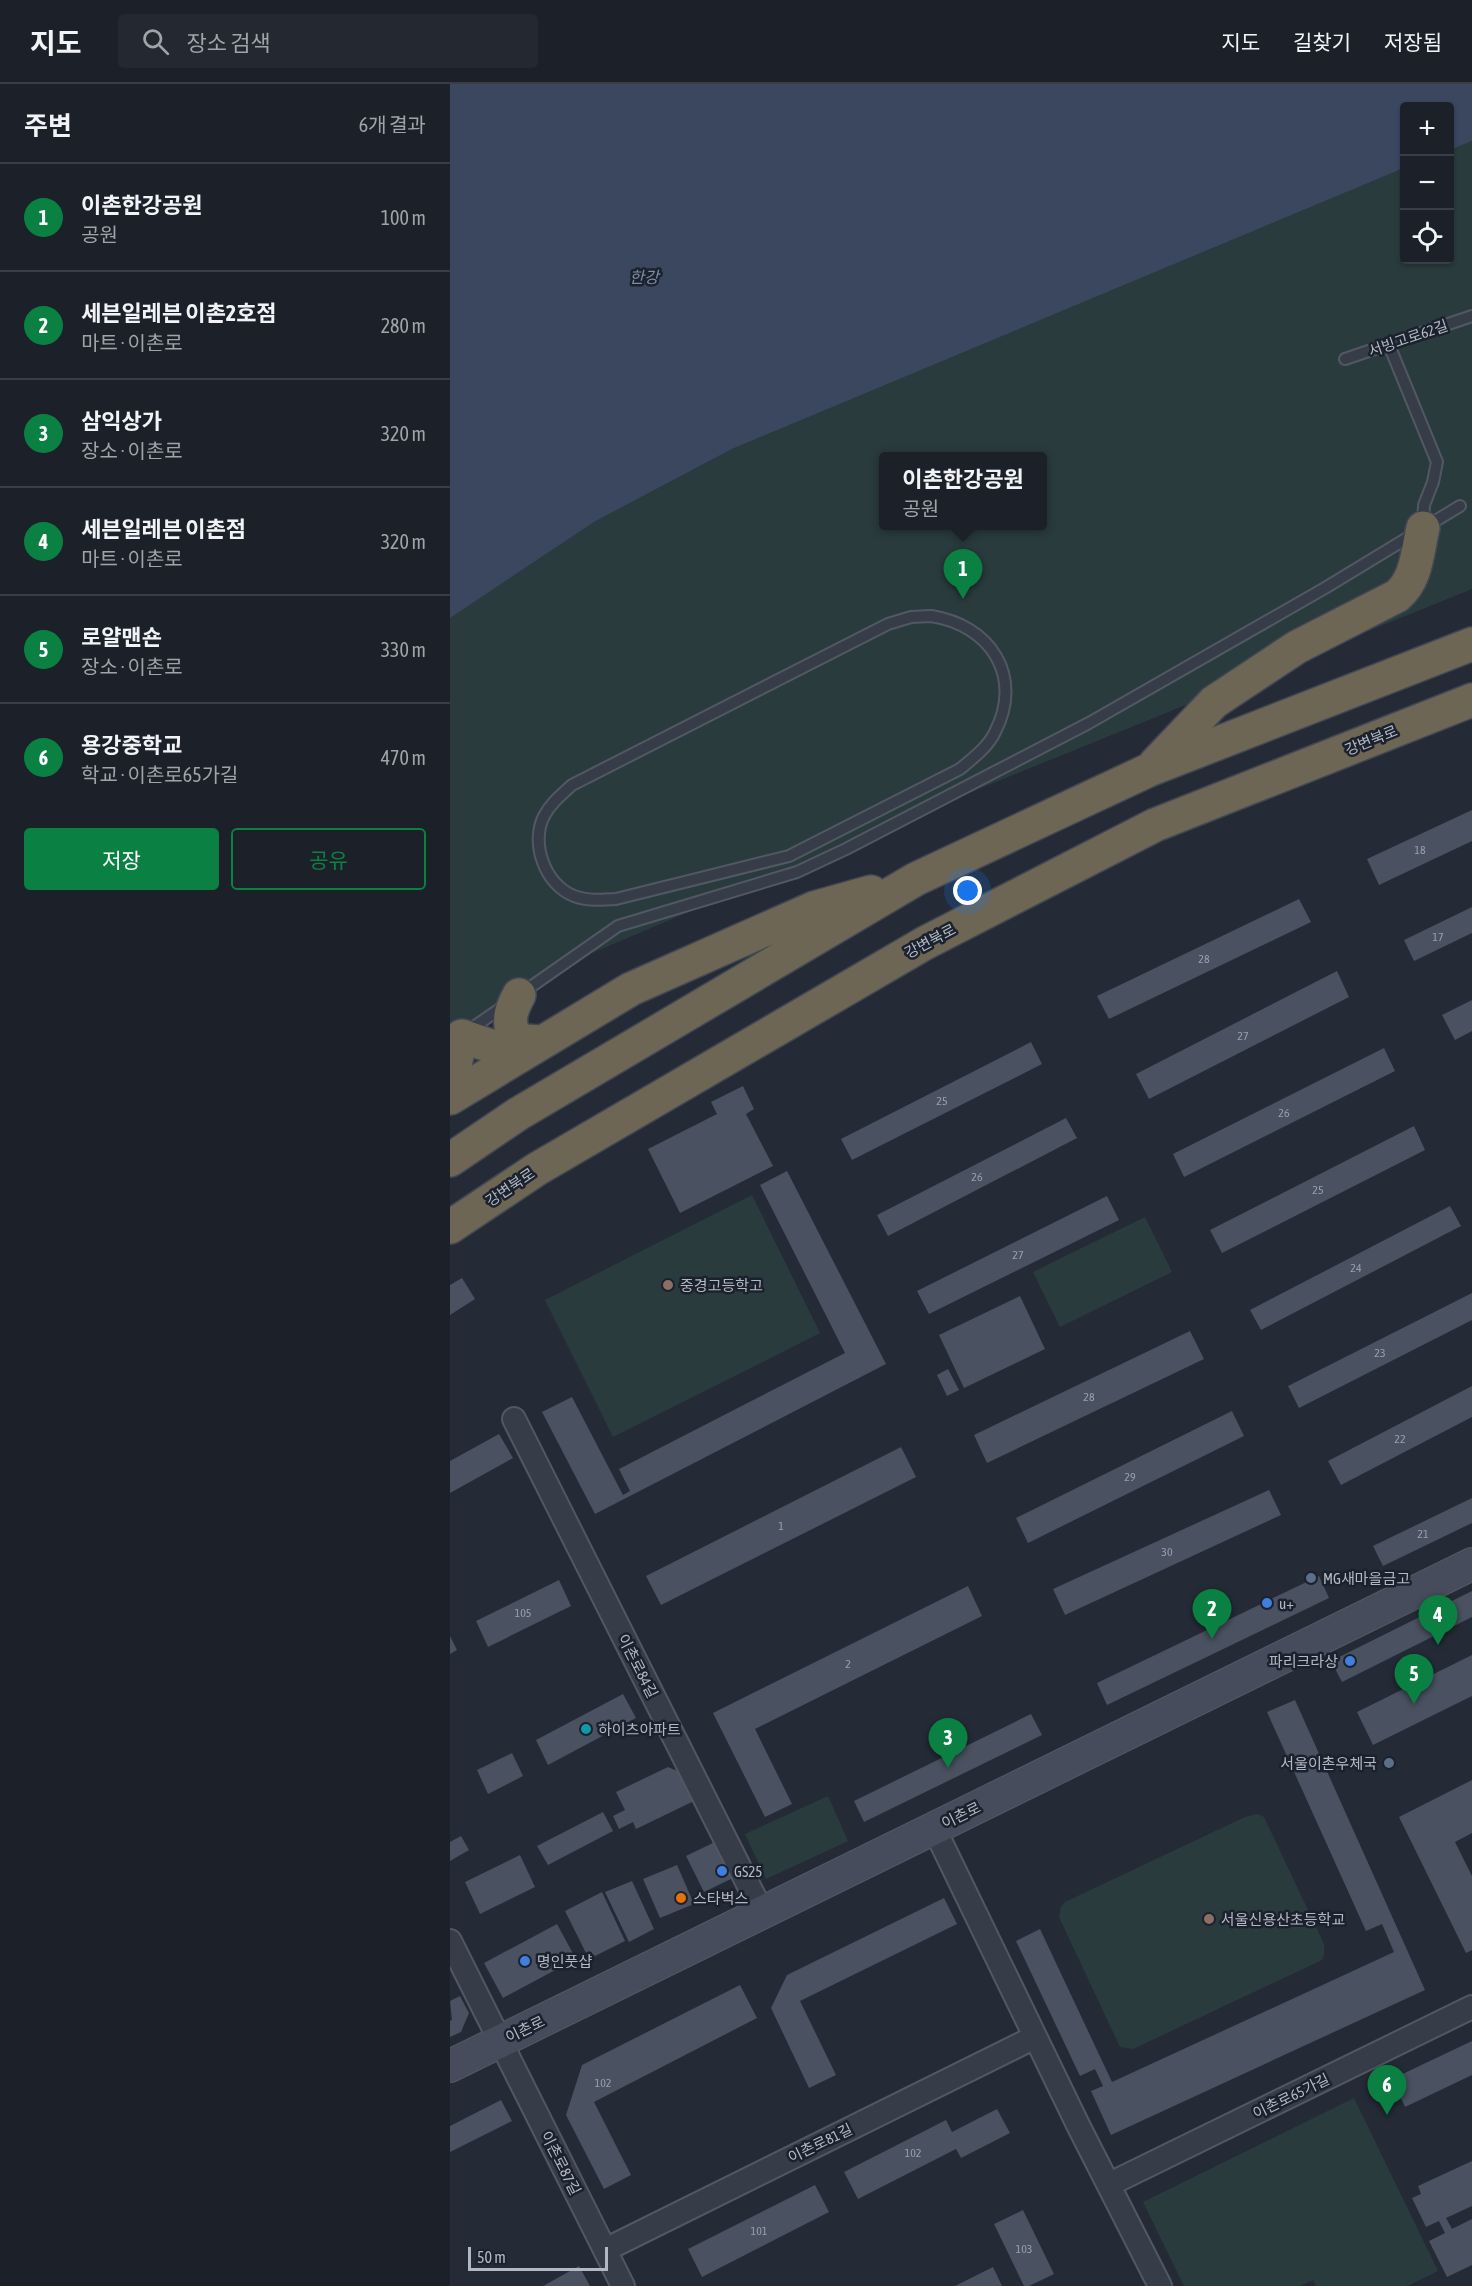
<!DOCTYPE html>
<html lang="ko">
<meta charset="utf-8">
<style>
body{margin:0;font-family:"Asap Condensed","Noto Sans KR",sans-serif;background:#242831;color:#f1f3f6}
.controls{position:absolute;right:18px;top:18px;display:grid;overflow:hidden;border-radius:6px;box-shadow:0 2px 4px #0004}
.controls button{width:54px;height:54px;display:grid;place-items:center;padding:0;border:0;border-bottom:2px solid #393e46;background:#1b2029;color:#f1f3f6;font:30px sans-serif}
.scale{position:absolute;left:18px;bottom:15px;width:140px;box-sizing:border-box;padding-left:6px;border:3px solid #b2b8c4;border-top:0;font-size:16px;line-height:21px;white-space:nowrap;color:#b2b8c4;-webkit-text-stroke:4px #1c222d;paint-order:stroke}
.you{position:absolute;left:518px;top:807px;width:21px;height:21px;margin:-15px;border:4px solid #fff;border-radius:50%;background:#1a73e8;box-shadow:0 0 0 9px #1a73e833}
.badge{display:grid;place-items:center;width:39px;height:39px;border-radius:50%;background:#0b8043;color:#fff;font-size:20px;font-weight:700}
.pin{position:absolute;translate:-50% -50px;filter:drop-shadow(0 2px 3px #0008)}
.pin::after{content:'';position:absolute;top:32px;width:21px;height:18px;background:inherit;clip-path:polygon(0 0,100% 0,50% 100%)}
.popup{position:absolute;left:429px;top:368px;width:168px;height:78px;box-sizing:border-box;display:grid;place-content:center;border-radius:6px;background:#1b2029;filter:drop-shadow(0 2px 4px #0005);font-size:20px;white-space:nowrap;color:#a0a3a8}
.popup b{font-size:22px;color:#f1f3f6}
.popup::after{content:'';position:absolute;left:50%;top:100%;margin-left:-12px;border:12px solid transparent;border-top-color:#1b2029}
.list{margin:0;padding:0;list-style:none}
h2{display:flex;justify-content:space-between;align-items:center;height:78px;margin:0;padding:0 24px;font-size:26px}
h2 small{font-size:20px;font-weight:400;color:#a0a3a8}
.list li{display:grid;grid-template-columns:39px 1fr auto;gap:18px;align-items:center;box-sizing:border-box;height:108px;padding:0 24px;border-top:2px solid #393e46}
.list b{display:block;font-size:22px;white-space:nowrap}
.list p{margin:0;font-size:20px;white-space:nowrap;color:#a0a3a8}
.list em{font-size:20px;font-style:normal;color:#a0a3a8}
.actions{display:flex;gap:12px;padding:18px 24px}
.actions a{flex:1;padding:14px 0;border:2px solid #0b8043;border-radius:6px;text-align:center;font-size:21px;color:#0b8043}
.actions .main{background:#0b8043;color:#fff}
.icon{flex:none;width:33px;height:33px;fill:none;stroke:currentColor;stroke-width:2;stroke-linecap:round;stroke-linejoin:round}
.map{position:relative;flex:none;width:1022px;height:2202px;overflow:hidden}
header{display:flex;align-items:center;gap:36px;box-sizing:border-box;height:84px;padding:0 30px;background:#1b2029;border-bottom:2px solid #393e46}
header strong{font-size:28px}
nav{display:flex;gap:33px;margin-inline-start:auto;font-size:21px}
.search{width:420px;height:54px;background:#242831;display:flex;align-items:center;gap:15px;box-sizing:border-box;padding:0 21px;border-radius:6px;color:#a0a3a8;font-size:22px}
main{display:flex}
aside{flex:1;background:#1b2029}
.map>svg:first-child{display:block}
.green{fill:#2a3b3d;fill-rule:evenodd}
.water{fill:#3a475f}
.building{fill:#4a5160}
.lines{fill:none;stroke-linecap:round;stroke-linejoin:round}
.lane-casing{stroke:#525863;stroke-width:14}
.street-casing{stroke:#525863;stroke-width:26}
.secondary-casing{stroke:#525863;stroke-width:34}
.highway-casing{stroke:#424853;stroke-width:36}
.lane{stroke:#373d48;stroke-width:10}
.street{stroke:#373d48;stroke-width:22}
.secondary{stroke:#464c5b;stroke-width:32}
.highway{stroke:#6d6655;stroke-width:33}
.education-dot{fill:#8d6e63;stroke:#1c222d;stroke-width:2}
.service-dot{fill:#5c6f8a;stroke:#1c222d;stroke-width:2}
.shop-dot{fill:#3f7fe0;stroke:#1c222d;stroke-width:2}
.culture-dot{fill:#0f9aa8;stroke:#1c222d;stroke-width:2}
.food-dot{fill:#e8710a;stroke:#1c222d;stroke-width:2}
.labels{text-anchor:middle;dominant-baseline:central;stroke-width:5;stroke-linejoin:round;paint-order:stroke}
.number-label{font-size:12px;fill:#989eab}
.street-label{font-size:15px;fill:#b2b8c4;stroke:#1c222d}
.poi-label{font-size:15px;fill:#b2b8c4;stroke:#1c222d;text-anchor:start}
.water-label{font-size:16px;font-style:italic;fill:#7c8caa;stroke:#1c222d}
</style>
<header>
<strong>지도</strong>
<div class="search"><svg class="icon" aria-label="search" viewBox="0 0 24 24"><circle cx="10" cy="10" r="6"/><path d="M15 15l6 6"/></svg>장소 검색</div>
<nav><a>지도</a><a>길찾기</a><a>저장됨</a></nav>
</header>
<main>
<aside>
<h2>주변<small>6개 결과</small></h2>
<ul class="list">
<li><span class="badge">1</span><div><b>이촌한강공원</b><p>공원</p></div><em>100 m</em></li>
<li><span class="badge">2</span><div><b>세븐일레븐 이촌2호점</b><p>마트 · 이촌로</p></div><em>280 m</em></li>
<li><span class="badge">3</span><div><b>삼익상가</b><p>장소 · 이촌로</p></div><em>320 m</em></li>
<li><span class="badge">4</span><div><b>세븐일레븐 이촌점</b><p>마트 · 이촌로</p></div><em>320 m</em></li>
<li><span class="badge">5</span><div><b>로얄맨숀</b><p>장소 · 이촌로</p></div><em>330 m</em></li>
<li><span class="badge">6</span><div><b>용강중학교</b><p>학교 · 이촌로65가길</p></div><em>470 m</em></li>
</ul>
<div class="actions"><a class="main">저장</a><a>공유</a></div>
</aside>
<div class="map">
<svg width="1022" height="2202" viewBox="0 0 1022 2202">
<rect width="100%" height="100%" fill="#242b37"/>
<path class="green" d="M1022,57V505L531,704L142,869L0,964V534L144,438L282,365L954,84V176H1000V66ZM434,372H592V442H434Z
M302,1111L370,1249L163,1353L95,1216Z
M695,1133L722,1188L610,1243L583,1188Z
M378,1712L398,1757L316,1795L295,1750Z
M807,1730L814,1733L874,1860V1871L872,1876L683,1965L670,1963L609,1833L611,1823L615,1818L795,1733Z
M904,2014L988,2187L957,2202H866L863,2196L850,2202H734L693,2118Z"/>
<path class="water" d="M0,0H1022V57L1000,66V22H954V84L282,365L144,438L0,534Z"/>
<path class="building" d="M1022,726V757L929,801L917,775Z
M849,815L861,838L659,935L647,912Z
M1022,823V849L964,877L954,856Z
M887,887L899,913L699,1015L686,990Z
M1022,916V947L1005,956L992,931Z
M581,958L592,980L402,1076L391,1055Z
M934,964L945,987L734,1093L723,1070Z
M293,1002L304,1025L296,1030L323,1082L230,1129L198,1065L267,1030L261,1018Z
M616,1034L627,1054L438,1152L427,1131Z
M964,1042L975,1066L772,1169L760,1146Z
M337,1087L436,1280L145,1430L92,1328L122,1313L173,1411L180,1407L169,1385L395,1269L310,1101Z
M657,1112L669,1136L479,1230L467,1207Z
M1000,1122L1011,1142L811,1246L800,1226Z
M12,1194L25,1215L0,1231V1201Z
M1022,1209V1236L849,1324L838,1302Z
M570,1212L595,1265L514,1304L489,1251Z
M740,1247L754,1275L537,1379L524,1351Z
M498,1285L509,1306L497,1312L487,1291Z
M1022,1302V1333L891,1401L878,1377Z
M782,1327L794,1352L578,1459L566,1434Z
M49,1350L63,1374L0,1409V1377Z
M451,1363L466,1393L211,1521L196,1492Z
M819,1406L831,1431L615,1531L603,1505Z
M1022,1414V1439L933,1482L923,1462Z
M869,1492L879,1514L657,1621L647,1599Z
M109,1496L121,1522L38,1563L26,1537Z
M518,1502L532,1532L305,1645L342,1720L315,1733L263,1629Z
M1022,1507V1533L892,1598L881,1577Z
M0,1552L7,1566L0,1570Z
M1022,1571V1612L923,1661L907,1628Z
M173,1610L186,1634L98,1681L86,1656Z
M845,1616L975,1906L661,2051L641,2007L653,2002L645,1985L630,1992L566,1857L590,1845L662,1998L944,1868L932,1840L916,1847L817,1628Z
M581,1630L592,1651L414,1738L404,1717Z
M62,1669L73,1692L38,1710L27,1686Z
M218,1683L230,1688L244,1717L186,1745L183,1738L169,1745L163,1732L175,1726L166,1708Z
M1022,1696V1749L1005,1758L1022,1792V1866L1016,1869L949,1733Z
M153,1728L163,1747L98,1781L87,1762Z
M11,1752L19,1766L0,1777V1758Z
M269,1756L287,1792L254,1808L236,1772Z
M70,1771L85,1803L30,1830L15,1798Z
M227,1781L244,1820L210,1834L193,1795Z
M182,1797L204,1845L179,1858L155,1808Z
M152,1808L175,1857L139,1875L115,1827Z
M494,1814L507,1840L350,1917L386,1991L359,2004L321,1924L337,1891Z
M107,1840L126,1875L53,1914L34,1879Z
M290,1901L307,1934L144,2018L181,2091L154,2105L116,2031L132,1981Z
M10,1912L19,1929L11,1948L0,1953V1937L2,1936L0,1917Z
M1022,1957V1991L955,2023L942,1995Z
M51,2016L62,2037L0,2068V2042Z
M547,2025L560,2049L511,2074L506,2065L408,2115L394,2088L496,2036L502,2048Z
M1022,2077V2122L996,2134L1002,2145L1022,2135V2181L997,2193L979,2157L995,2149L989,2137L976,2143L962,2114L971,2110L968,2102Z
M365,2101L379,2128L252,2193L238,2165Z
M573,2126L604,2190L579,2202H574L544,2140Z
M129,2182L140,2202H93Z
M543,2183L552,2202H505Z"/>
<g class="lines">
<defs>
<path id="lane" d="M939,261L987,378L983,398L974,421L973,441
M895,275L1022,232
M481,532C540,541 574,592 545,648C538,663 523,674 510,685L339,772L166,815C152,816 137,817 124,812C95,801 80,759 94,732C101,719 111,711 122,701L438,540L461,533Z
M72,909L168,842L347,788L396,765L639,639L875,504L1010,422
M18,947L54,922"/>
<path id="street" d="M64,1335L312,1828
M484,1744L629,2043L710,2202
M0,1857L173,2202
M660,2100L1022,1923
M155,2166L585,1953"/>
<path id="secondary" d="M0,1982L1022,1480"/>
<path id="highway" d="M705,680L764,618L847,563L947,512C967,495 967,469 973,444
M69,911C61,926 58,934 63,951L74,957L92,958
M0,1000L12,952L69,972
M0,1014L181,905L364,824L421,808
M0,1076L68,1030L466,795L699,686L1022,560
M0,1143L87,1085L475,859L705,741L1022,616"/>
</defs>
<use href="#lane" class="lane-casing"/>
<use href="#street" class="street-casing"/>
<use href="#secondary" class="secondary-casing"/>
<use href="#highway" class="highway-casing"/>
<use href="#lane" class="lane"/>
<use href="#street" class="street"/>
<use href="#secondary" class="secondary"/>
<use href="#highway" class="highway"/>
</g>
<g class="education-dot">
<circle cx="218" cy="1201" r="6"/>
<circle cx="759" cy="1835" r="6"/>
</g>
<g class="service-dot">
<circle cx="861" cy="1494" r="6"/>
<circle cx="939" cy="1679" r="6"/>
</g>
<g class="shop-dot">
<circle cx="817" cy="1519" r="6"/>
<circle cx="900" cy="1577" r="6"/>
<circle cx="272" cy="1787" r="6"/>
<circle cx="75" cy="1877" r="6"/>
</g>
<circle class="culture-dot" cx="136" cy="1645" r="6"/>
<circle class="food-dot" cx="231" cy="1814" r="6"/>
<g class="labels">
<g class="number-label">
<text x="970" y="766">18</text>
<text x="988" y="853">17</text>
<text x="754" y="875">28</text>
<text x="793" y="952">27</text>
<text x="492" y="1017">25</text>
<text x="834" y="1029">26</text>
<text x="527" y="1093">26</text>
<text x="868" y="1106">25</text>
<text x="568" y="1171">27</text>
<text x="906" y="1184">24</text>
<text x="930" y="1269">23</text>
<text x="639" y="1313">28</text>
<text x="950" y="1355">22</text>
<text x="680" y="1393">29</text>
<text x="331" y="1442">1</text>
<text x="973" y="1450">21</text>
<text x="717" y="1468">30</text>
<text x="73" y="1529">105</text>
<text x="398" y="1580">2</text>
<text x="153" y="1999">102</text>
<text x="463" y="2069">102</text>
<text x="309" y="2147">101</text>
<text x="574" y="2165">103</text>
</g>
<g class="street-label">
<text transform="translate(958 254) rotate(-19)">서빙고로62길</text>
<text transform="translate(921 656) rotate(-22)">강변북로</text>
<text transform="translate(480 857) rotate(-28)">강변북로</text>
<text transform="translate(60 1103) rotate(-34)">강변북로</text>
<text transform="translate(188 1582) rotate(63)">이촌로84길</text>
<text transform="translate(511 1731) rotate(-26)">이촌로</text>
<text transform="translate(75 1945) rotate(-26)">이촌로</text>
<text transform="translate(841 2012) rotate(-26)">이촌로65가길</text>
<text transform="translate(370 2059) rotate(-26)">이촌로81길</text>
<text transform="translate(111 2079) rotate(63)">이촌로87길</text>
</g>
<g class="poi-label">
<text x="230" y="1201">중경고등학고</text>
<text x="873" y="1494">MG새마을금고</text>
<text x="829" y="1519">u+</text>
<text x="888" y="1577" text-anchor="end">파리크라상</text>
<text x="148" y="1645">하이츠아파트</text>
<text x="927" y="1679" text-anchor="end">서울이촌우체국</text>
<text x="284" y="1787">GS25</text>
<text x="243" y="1814">스타벅스</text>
<text x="771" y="1835">서울신용산초등학교</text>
<text x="87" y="1877">명인풋샵</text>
</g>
<g class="water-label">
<text x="194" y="193">한강</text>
</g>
</g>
</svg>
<div class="controls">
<button>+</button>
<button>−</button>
<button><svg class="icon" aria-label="locate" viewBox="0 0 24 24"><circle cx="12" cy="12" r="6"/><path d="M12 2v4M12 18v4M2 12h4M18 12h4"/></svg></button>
</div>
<div class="scale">50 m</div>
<div class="you"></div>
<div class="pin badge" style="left:513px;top:515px">1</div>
<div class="popup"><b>이촌한강공원</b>공원</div>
<div class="pin badge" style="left:762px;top:1555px">2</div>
<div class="pin badge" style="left:498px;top:1684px">3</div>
<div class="pin badge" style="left:988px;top:1561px">4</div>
<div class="pin badge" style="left:964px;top:1620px">5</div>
<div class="pin badge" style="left:937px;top:2031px">6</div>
</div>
</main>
